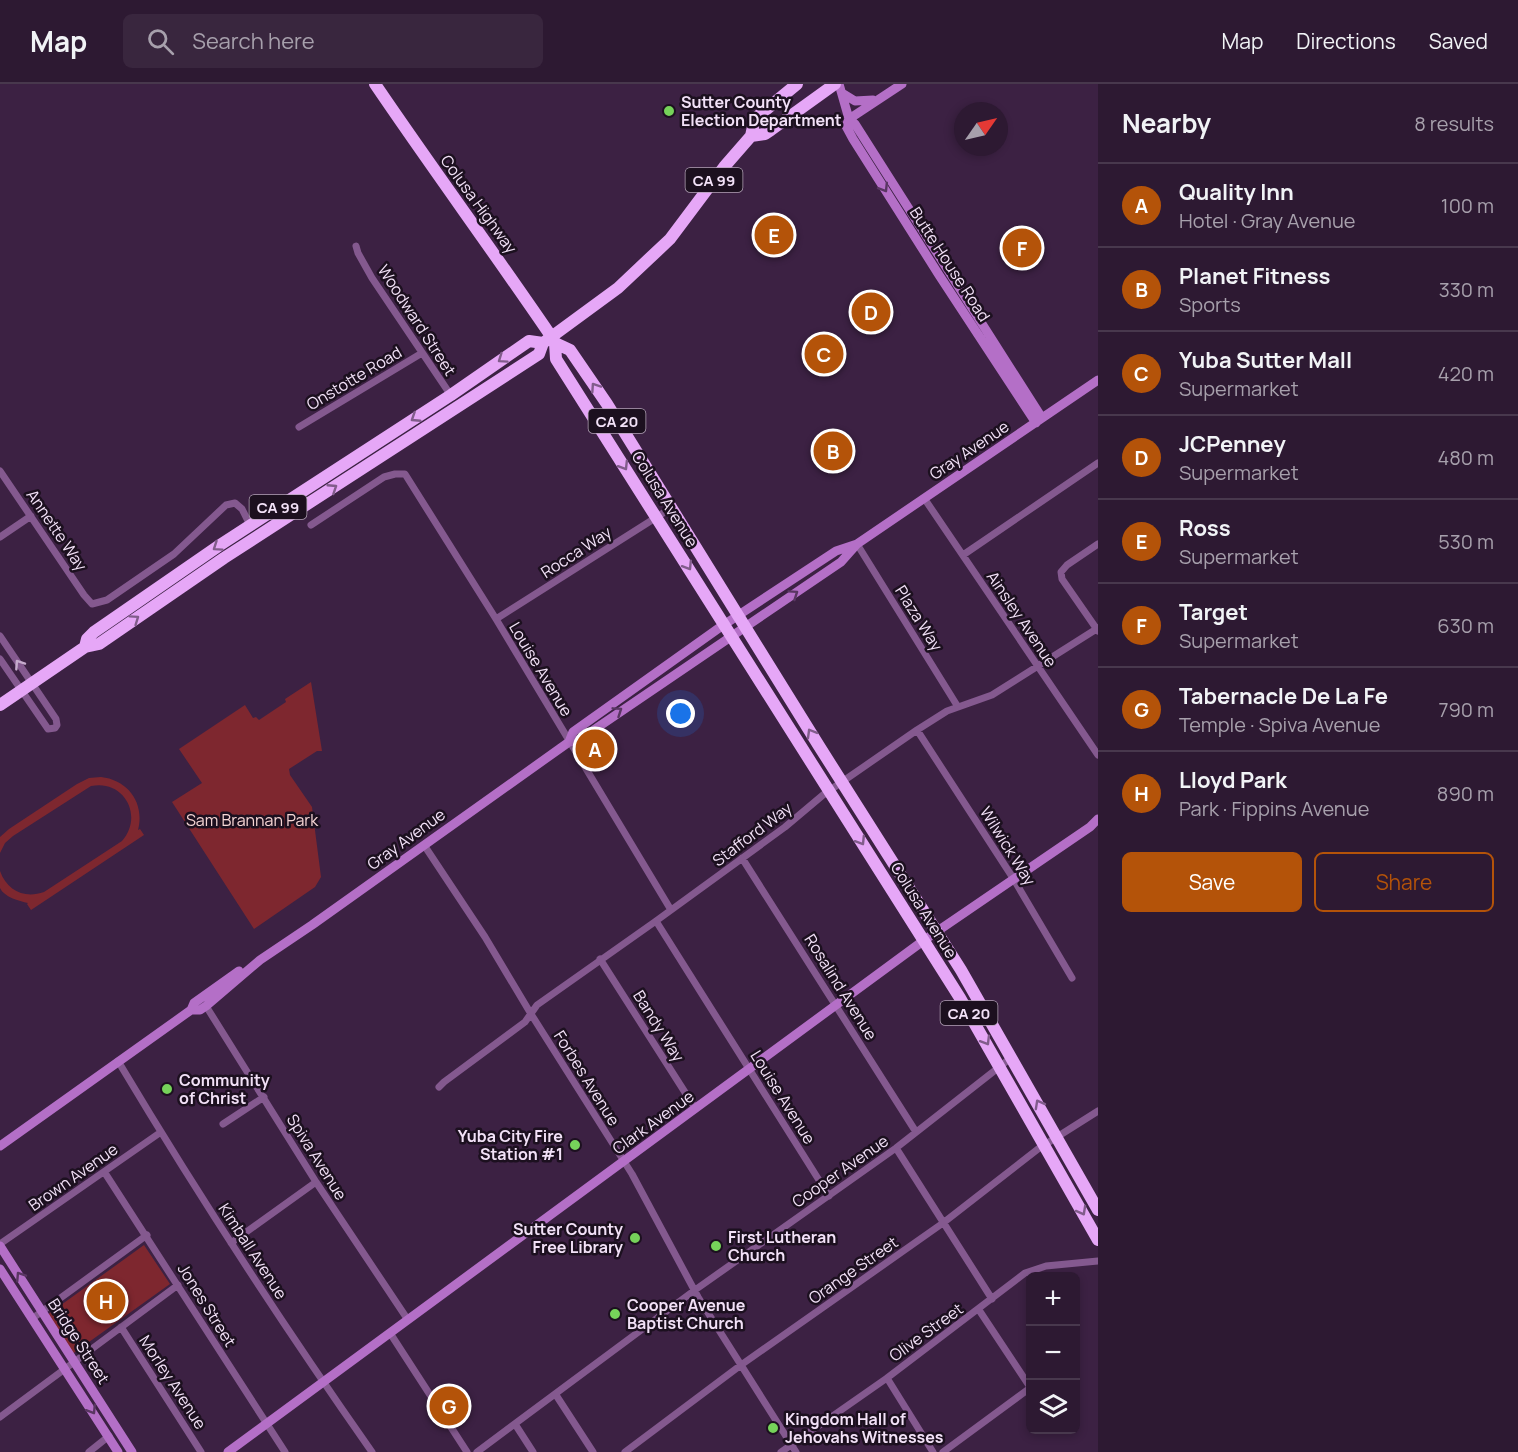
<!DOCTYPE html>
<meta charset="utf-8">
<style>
body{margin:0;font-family:Manrope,sans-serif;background:#39263e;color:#f1f3f6}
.controls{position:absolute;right:18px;bottom:18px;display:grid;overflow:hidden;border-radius:9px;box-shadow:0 3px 9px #0003}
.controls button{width:54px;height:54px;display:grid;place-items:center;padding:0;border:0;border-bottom:2px solid #48384d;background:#2d1932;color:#f1f3f6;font:30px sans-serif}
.compass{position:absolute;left:954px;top:18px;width:54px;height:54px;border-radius:50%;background:#2d1932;box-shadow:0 3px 9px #0003;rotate:56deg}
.you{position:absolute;left:681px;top:630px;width:21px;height:21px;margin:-15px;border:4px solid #fff;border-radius:50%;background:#1a73e8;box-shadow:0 0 0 9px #1a73e833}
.badge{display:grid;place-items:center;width:39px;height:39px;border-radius:50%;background:#b45309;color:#fff;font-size:20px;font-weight:700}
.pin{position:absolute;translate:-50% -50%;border:3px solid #fff;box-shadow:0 2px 6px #0006}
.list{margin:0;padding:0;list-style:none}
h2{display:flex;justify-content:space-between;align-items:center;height:78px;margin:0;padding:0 24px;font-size:26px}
h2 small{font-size:20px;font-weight:400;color:#a7a0ac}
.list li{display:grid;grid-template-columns:39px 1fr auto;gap:18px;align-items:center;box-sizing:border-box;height:84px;padding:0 24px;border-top:2px solid #48384d}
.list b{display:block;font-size:22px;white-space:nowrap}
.list p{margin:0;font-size:20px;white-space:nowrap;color:#a7a0ac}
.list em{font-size:20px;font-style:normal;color:#a7a0ac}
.actions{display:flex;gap:12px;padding:18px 24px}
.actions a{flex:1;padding:14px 0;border:2px solid #b45309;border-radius:9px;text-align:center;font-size:21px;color:#b45309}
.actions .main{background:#b45309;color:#fff}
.icon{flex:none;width:33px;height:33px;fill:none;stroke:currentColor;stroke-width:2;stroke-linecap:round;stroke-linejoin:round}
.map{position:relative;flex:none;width:1098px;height:1368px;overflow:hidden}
header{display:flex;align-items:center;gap:36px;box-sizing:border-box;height:84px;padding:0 30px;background:#2d1932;border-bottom:2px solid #48384d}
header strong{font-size:28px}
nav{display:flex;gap:33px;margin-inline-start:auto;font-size:21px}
.search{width:420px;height:54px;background:#39263e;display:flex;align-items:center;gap:15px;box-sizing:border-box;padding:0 21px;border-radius:9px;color:#a7a0ac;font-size:22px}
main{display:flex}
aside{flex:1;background:#2d1932}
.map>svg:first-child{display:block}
.green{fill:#7e272f}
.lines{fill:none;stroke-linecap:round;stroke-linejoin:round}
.street{stroke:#84598f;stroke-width:7}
.secondary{stroke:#b46fc7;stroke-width:9}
.highway{stroke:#e6a7f7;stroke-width:12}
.oneway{stroke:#593662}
.oneway2{stroke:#815c8b}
.oneway3{stroke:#c6abcd}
.poi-dot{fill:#76d25a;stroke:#1c101f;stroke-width:2}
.labels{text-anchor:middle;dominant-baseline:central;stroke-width:5;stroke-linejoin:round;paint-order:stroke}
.shield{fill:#1c101f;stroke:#b2a2b6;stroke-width:1.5}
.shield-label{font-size:15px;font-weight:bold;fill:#f2e1f7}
.poi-label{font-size:16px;font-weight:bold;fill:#f2e1f7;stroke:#1c101f;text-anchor:start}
.street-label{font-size:16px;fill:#f2e1f7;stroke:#1c101f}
.park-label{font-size:16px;fill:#f6d5d4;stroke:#1c101f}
</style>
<header>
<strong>Map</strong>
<div class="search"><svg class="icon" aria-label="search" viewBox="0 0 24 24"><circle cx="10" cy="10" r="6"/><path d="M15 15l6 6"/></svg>Search here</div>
<nav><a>Map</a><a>Directions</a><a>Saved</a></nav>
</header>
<main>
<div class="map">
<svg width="1098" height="1368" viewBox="0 0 1098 1368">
<rect width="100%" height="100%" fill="#3c2143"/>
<path class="green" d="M311,598L322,667H317L289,685L290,691L312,723L321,793L315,803L254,845L172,718L202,699L179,665L245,621L253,634L256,633L259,636L286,618L285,615Z
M101,693C128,696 145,719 138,746L140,745L144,751L31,826L27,820L28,819C19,817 4,813 0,804C0,800 0,792 0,787C7,807 25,815 44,808L122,757C144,732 124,695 91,702L13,752L5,759L0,769V753L9,745L77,700L89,694Z
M144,1161L170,1200L68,1273L43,1234Z"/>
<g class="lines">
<path class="street" d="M356,162L358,169L372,194L452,313
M299,343L422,269
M0,387L84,511L92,520L107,516L174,470L226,421L235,419L242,425L250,441
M924,414L1098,671
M311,441L384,393L395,390H405L496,535L671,826
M0,453L31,432
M857,460L958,623
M1098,460L1067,481L1061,488L1062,495L1098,547
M963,471L1098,379
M496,535L671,424
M0,552L56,635L57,641L55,644L48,645L46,642L0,575
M917,646L1013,794L1072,894
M424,761L485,853L531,930L632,1090L698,1213L796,1368
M742,774L916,1048
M656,837L829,1112
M600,875L695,1024
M206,922L316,1098L408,1236
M118,977C198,1111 283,1241 372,1368
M439,1003L444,998L525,938L537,921L656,837L785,743L823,711L917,646L947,627L992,611L1098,544
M223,1040L264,1013
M896,1064L992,1215
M105,1089L285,1368
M231,1159L316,1098
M0,1160L161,1048
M979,1226L1030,1303
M33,1234L147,1151
M121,1243L201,1368
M390,1249L467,1368
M887,1294L933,1368
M556,1311L593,1368
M0,1333L178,1201
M515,1340L533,1368
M89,1368L109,1352
M477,1368L695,1206L896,1064L1012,973
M625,1368L741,1281L943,1139L1038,1065L1098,1027
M781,1368L887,1294L1025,1189L1046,1182L1098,1177
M943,1368L1030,1304"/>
<path class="secondary" d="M839,0L849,35L846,42L853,55L939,191L1036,339
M842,9L855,17L873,16
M849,35L855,40L1042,334
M849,35L902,0
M569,658L573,648L719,544L836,467L857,460L1098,296
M191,926H200L206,922L260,876L312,841L569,658L579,656L841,478L857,460
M0,1062L191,926L194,919L239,887
M0,1162L132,1368
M0,1185L118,1368
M228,1368L923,857L1090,743L1098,735"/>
<path class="highway" d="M375,0C434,87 496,171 555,258
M751,52L765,50L771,46L835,0
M555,259L556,275L960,914L1098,1156
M555,259L570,266L607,320L819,662L961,886L1098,1126
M85,563L87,555L94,548L220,461L451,311L529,257L543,259
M0,621L85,563L99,560L224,474L539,270L543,259L618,204L670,155L724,83L751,52L754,38L757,33L797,0"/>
</g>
<defs><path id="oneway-chevron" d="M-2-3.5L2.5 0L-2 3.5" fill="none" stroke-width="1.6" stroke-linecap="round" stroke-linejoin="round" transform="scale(1.5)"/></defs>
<g class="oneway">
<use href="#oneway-chevron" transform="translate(884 104) rotate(58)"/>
<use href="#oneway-chevron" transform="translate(794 510) rotate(-34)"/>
<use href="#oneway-chevron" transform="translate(618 627) rotate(-34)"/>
<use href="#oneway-chevron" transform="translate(20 1192) rotate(-123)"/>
<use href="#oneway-chevron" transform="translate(92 1326) rotate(58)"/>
</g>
<g class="oneway2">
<use href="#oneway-chevron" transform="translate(502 275) rotate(145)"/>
<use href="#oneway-chevron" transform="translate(595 303) rotate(-124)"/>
<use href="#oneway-chevron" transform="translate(415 334) rotate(147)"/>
<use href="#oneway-chevron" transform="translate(624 382) rotate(58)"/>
<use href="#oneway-chevron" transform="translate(333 404) rotate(-33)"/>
<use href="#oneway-chevron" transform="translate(217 463) rotate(146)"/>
<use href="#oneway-chevron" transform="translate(688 482) rotate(58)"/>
<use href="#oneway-chevron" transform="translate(135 535) rotate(-35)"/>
<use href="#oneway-chevron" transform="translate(811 649) rotate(-120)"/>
<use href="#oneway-chevron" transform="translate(861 757) rotate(58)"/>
<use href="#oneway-chevron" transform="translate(986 957) rotate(59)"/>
<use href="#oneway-chevron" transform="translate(1039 1020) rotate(-119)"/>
<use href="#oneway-chevron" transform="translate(1082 1127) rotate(61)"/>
</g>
<use class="oneway3" href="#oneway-chevron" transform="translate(19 580) rotate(-124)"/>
<g class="poi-dot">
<circle cx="669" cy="27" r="6"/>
<circle cx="167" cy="1005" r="6"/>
<circle cx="575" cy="1061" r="6"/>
<circle cx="635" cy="1154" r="6"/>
<circle cx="716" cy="1162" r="6"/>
<circle cx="615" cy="1230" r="6"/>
<circle cx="773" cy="1344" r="6"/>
</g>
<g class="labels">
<g class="shield">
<rect x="685.5" y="84" width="57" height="24" rx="4.5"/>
<rect x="588.5" y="325" width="57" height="24" rx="4.5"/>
<rect x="249.5" y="411" width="57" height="24" rx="4.5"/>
<rect x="940.5" y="917" width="57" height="24" rx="4.5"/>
</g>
<g class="shield-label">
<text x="714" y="96">CA 99</text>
<text x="617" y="337">CA 20</text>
<text x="278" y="423">CA 99</text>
<text x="969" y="929">CA 20</text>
</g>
<g class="poi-label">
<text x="681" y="18">Sutter County<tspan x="681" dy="18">Election Department</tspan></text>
<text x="179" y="996">Community<tspan x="179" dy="18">of Christ</tspan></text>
<text x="563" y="1052" text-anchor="end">Yuba City Fire<tspan x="563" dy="18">Station #1</tspan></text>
<text x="623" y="1145" text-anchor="end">Sutter County<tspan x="623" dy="18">Free Library</tspan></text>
<text x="728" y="1153">First Lutheran<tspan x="728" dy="18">Church</tspan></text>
<text x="627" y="1221">Cooper Avenue<tspan x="627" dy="18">Baptist Church</tspan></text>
<text x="785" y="1335">Kingdom Hall of<tspan x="785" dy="18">Jehovahs Witnesses</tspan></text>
</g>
<g class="street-label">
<text transform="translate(479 120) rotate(54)">Colusa Highway</text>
<text transform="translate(950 180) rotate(57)">Butte House Road</text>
<text transform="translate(417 236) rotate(57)">Woodward Street</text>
<text transform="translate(354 294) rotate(-31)">Onstotte Road</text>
<text transform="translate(969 366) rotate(-34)">Gray Avenue</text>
<text transform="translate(665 415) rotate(58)">Colusa Avenue</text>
<text transform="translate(57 446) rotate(56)">Annette Way</text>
<text transform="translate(576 468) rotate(-33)">Rocca Way</text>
<text transform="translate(919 534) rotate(58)">Plaza Way</text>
<text transform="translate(1022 535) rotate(56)">Ainsley Avenue</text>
<text transform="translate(541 585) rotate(59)">Louise Avenue</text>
<text transform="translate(752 750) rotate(-37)">Stafford Way</text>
<text transform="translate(406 755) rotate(-36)">Gray Avenue</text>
<text transform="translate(1008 762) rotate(58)">Wilwick Way</text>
<text transform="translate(924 826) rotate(58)">Colusa Avenue</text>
<text transform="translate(841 903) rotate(58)">Rosalind Avenue</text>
<text transform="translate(659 942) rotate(58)">Bandy Way</text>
<text transform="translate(587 994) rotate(58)">Forbes Avenue</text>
<text transform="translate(783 1013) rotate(58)">Louise Avenue</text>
<text transform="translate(653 1038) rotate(-36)">Clark Avenue</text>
<text transform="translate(317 1073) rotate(58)">Spiva Avenue</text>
<text transform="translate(840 1087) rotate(-35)">Cooper Avenue</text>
<text transform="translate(73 1093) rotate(-35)">Brown Avenue</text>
<text transform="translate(253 1167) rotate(57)">Kimball Avenue</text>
<text transform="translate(853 1186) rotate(-35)">Orange Street</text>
<text transform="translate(207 1221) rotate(58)">Jones Street</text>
<text transform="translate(926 1248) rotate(-36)">Olive Street</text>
<text transform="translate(79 1257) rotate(57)">Bridge Street</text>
<text transform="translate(173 1298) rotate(57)">Morley Avenue</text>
</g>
<g class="park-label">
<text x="252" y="736">Sam Brannan Park</text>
</g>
</g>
</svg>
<div class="controls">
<button>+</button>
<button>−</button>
<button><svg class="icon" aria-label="layers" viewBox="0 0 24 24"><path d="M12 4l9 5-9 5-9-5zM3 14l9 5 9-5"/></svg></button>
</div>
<svg class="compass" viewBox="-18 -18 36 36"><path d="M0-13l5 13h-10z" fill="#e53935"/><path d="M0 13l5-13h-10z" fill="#a7a0ac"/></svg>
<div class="you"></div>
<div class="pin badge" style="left:595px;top:665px">A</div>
<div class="pin badge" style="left:833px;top:367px">B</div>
<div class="pin badge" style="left:824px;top:270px">C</div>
<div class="pin badge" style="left:871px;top:228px">D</div>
<div class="pin badge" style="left:774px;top:151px">E</div>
<div class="pin badge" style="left:1022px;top:164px">F</div>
<div class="pin badge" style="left:449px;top:1322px">G</div>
<div class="pin badge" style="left:106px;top:1217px">H</div>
</div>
<aside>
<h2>Nearby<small>8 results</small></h2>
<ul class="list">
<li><span class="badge">A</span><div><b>Quality Inn</b><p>Hotel · Gray Avenue</p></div><em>100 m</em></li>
<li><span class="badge">B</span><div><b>Planet Fitness</b><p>Sports</p></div><em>330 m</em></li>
<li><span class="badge">C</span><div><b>Yuba Sutter Mall</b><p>Supermarket</p></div><em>420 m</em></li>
<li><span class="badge">D</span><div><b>JCPenney</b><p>Supermarket</p></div><em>480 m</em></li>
<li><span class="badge">E</span><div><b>Ross</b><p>Supermarket</p></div><em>530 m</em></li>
<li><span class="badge">F</span><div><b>Target</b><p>Supermarket</p></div><em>630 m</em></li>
<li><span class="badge">G</span><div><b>Tabernacle De La Fe</b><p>Temple · Spiva Avenue</p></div><em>790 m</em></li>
<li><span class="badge">H</span><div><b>Lloyd Park</b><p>Park · Fippins Avenue</p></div><em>890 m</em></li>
</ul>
<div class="actions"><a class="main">Save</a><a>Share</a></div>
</aside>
</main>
